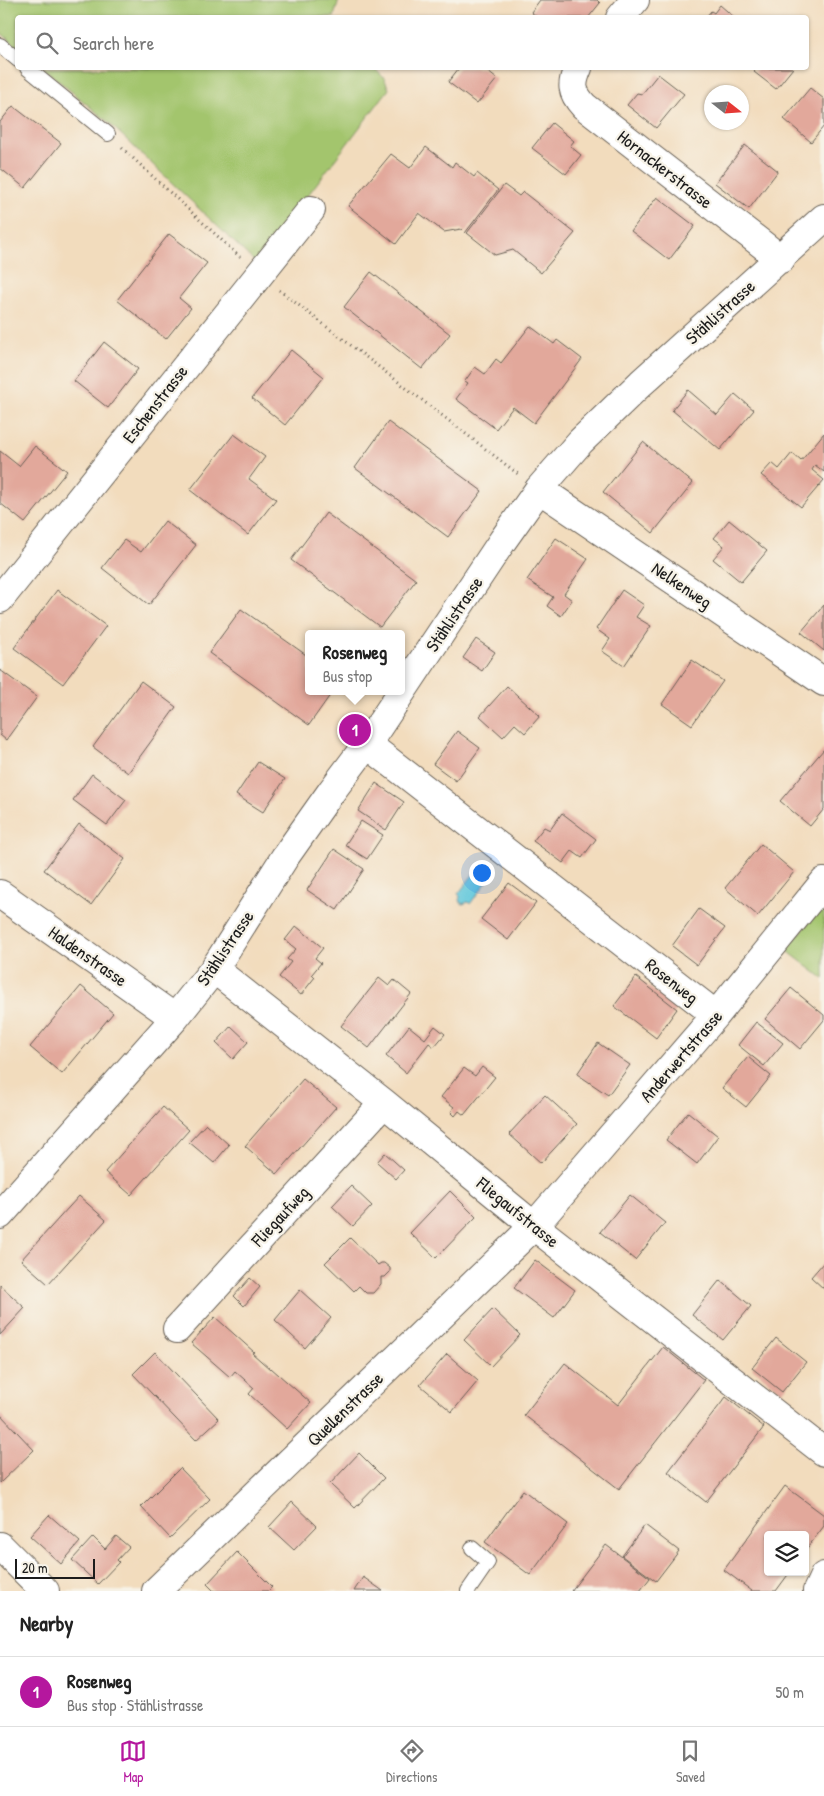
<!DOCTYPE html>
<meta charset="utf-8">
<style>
body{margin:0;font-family:"Patrick Hand",sans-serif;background:#f2f2f2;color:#222}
.controls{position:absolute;right:15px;bottom:15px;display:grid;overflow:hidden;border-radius:5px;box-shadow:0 1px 4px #0004}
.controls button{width:45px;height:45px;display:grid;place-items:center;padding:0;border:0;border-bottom:1px solid #e0e0e0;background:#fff;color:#222;font:25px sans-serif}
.compass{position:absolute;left:704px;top:85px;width:45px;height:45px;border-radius:50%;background:#fff;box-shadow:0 1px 4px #0004;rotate:107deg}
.scale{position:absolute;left:15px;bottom:12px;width:80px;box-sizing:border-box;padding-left:5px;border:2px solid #1c1c1c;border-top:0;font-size:14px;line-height:18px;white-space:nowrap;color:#1c1c1c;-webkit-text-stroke:4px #f7f3e8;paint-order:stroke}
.you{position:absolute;left:481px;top:872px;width:18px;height:18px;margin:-12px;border:4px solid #fff;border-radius:50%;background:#1a73e8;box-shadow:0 0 0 8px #1a73e833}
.badge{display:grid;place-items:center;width:32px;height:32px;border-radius:50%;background:#b5179e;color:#fff;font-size:16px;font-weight:700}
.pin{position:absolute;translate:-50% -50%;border:2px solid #fff;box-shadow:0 1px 5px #0006}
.popup{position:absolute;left:305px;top:630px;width:100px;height:65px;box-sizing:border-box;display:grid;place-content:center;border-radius:5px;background:#fff;filter:drop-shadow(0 1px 4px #0005);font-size:16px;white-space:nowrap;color:#767676}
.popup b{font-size:19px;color:#222}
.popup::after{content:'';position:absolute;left:50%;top:100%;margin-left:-10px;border:10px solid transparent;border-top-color:#fff}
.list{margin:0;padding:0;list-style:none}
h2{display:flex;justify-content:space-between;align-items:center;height:65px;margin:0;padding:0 20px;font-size:21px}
h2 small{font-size:16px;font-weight:400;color:#767676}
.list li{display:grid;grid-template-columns:32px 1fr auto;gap:15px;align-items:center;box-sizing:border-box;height:70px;padding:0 20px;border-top:1px solid #e0e0e0}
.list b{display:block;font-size:19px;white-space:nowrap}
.list p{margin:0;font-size:16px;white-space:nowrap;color:#767676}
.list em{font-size:16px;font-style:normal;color:#767676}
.icon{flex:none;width:28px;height:28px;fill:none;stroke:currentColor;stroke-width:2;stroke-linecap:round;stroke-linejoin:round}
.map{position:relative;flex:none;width:824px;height:1591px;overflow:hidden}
.search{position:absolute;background:#fff;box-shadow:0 1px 4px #0004;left:15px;right:15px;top:15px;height:55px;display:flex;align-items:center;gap:12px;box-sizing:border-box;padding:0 18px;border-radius:5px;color:#767676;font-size:19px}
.sheet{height:135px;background:#fff}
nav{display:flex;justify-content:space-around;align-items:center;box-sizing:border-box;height:70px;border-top:1px solid #e0e0e0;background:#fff;font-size:14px;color:#767676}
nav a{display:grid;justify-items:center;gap:2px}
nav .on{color:#b5179e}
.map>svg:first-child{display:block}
.green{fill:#a3c56d;stroke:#607044}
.water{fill:#5fc7db;stroke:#3e727c}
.building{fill:#e2a89b}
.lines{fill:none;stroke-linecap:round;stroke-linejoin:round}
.service-casing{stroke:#675f54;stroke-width:16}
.minor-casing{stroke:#675f54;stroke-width:30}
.path{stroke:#675f54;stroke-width:3;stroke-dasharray:1 4;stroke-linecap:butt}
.service{stroke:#fff;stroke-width:14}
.minor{stroke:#fff;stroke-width:28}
.labels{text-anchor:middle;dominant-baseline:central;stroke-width:4.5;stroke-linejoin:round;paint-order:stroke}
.street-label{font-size:18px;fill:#1c1c1c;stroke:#f7f3e8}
</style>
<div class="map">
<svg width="824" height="1591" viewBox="0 0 824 1591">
<rect width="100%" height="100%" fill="#f7f3e8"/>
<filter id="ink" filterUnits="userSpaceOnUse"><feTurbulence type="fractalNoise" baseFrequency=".02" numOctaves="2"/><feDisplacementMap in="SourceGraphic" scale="10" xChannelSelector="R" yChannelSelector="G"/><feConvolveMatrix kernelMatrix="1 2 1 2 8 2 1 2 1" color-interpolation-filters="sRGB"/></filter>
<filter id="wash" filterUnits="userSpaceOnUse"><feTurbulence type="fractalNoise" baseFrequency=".0096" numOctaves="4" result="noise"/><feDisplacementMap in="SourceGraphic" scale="20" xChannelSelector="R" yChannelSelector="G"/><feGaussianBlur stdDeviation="1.12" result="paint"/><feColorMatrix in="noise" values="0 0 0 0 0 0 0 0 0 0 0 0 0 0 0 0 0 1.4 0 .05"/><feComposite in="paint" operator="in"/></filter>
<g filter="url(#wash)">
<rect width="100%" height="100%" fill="#f2dcbd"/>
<path class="green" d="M0,0H339L334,16L335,17L18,18L17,47L0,32Z
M43,68H374L384,78L389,89L256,263L107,121Z
M824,904V979L786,950Z"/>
<path class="water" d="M482,863L494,872L470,904L468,902L463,904L459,901L460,896L458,894Z"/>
<g id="blocks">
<path class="building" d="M540,0H597L600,3L588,18H538L531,12Z
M720,5L735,18H705L711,11L714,13Z
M459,68H483L497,79L477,104L448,82Z
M758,68H793L776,89L754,72Z
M658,74L684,94L656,128L627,105L637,93L642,94Z
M810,88L824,99V126L811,142L784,119Z
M13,106L61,143L25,188L0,168V122Z
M552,123L574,141L570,146L581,155L566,174L532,148Z
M745,145L778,171L749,209L715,183Z
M426,147L452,167L455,162L474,177L477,173L498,190L465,233L461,229L444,232L419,213L396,244L348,206L391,154L410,168Z
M504,185L519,196L523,192L575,233L541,273L513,250L495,255L467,233Z
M657,197L695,226L669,260L631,231Z
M169,234L207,263L179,298L191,308L166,339L117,300Z
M371,272L450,334L422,369L344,307Z
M530,326L554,344L557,340L582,359L534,423L513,407L496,429L456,399L468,383L465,381L475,367L485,374L496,359L501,363Z
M104,342L138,369L108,408L74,381Z
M291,350L324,377L285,425L252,398Z
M688,390L717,415L735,394L754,410L720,450L672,410Z
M388,422L482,491L448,537L355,468Z
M824,433V472L815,465L812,470L824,480L801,507L761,475L772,463L779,469L792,453L801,461Z
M234,434L265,457L249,479L276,499L248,535L190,490Z
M643,442L693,483L653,533L603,492Z
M35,446L67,471L25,523L0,503V451L19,466Z
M326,513L416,580L380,627L291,560Z
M729,520L767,551L741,582L713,559L724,546L714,538Z
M165,521L196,545L149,605L102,568L124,540L141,552Z
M556,538L588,559L564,594L572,600L561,616L547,606L553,597L527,580Z
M57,590L106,626L63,684L14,648Z
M622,590L644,605L636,617L651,626L624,666L602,651L610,639L596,629Z
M824,605V651L801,632Z
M241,609L309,657V691H333L309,725L209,653Z
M476,639L495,652L482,671L463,658Z
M692,660L723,681L692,725L662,704Z
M0,670L37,697L6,740L0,735Z
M141,681L176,707L128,773L93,747Z
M507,686L540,716L525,733L515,724L503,737L480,716Z
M457,731L480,748L456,781L433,764Z
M824,749V809L810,826L780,801Z
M258,762L285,779L263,812L236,795Z
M92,774L126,800L107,825L73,800Z
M376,783L404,802L386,830L358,811Z
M562,813L596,839L582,858L572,851L563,863L533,841L544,827L550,830Z
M361,821L383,835L367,859L345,845Z
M79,824L125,859L91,905L44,870Z
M761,844L794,872L758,916L725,888Z
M334,849L364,869L337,910L307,890Z
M509,883L536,903L508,940L481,919Z
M699,909L725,928L697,965L672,946Z
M296,926L323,948L315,958L321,963L312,974L315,977L301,995L279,977L291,962L287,959L296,949L285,940Z
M636,977L677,1009L656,1038L614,1006Z
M379,978L389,986L394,980L411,994L369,1048L341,1026Z
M81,986L113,1013L62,1074L30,1047Z
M791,988L824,1015V1020L800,1049L765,1019Z
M756,1022L783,1043L764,1066L738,1045Z
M231,1026L248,1042L233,1059L216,1043Z
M409,1026L425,1039L435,1026L445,1034L434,1047L429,1043L406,1073L386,1056Z
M598,1043L630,1065L608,1095L577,1074Z
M748,1057L771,1076L746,1107L722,1088Z
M482,1067L495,1077L464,1115L459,1111L455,1116L451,1112L454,1107L441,1097L464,1068L475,1076Z
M303,1079L336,1107L277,1174L245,1146Z
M545,1095L577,1124L541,1163L509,1134Z
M163,1107L189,1130L131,1195L105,1172Z
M688,1112L718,1136L697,1164L666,1140Z
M206,1124L229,1145L214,1163L189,1142Z
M385,1153L404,1170L396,1179L377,1162Z
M351,1186L372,1206L353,1226L332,1206Z
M450,1191L476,1217L436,1258L410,1233Z
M630,1195L665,1223L635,1260L600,1232Z
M79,1196L106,1220L48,1284L21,1260Z
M350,1238L378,1265L381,1263H384L390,1268V1272L385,1277H381V1284L373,1293H366L359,1286L354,1291L325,1263Z
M535,1260L575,1290L554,1318L514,1288Z
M824,1262V1289L811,1277Z
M250,1278L260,1287L244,1306L234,1296Z
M720,1280L751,1306L723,1340L692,1315Z
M0,1285L25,1308L0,1335Z
M300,1290L331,1318L305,1348L275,1320Z
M493,1309L520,1335L491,1366L464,1340Z
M215,1317L254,1352L252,1353L270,1369L271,1368L311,1403L287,1429L249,1394L254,1388L245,1380L235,1371L230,1377L191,1343Z
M776,1338L806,1362L782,1392L752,1368Z
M663,1347L704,1380L619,1489L524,1415L565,1363L618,1405Z
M155,1352L219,1419L196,1440L133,1374Z
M447,1354L478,1381L452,1412L420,1385Z
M726,1397L764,1427L706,1502L668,1472Z
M0,1414L34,1450L0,1483Z
M359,1453L384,1478L355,1508L330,1484Z
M180,1468L210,1499L170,1538L141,1507Z
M785,1486L824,1515V1526L805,1551V1535H768V1572H790L776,1591H752L724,1570Z
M523,1490L568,1524L530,1575L485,1542Z
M292,1502L317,1526L294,1550L269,1527Z
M49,1515L80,1542L61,1564L30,1536Z
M645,1525L679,1551L656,1581L622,1556Z
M116,1536L129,1547L117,1560L119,1562L98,1584L72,1560L93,1537L105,1549Z
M606,1545L650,1578L640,1591H571Z
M237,1552L272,1587L268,1591H214L207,1584Z
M363,1577L383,1591H354Z"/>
</g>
</g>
<g filter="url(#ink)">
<use href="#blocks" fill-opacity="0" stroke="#675f54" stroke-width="1"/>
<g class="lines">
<defs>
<path id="service" d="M0,45L18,60
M27,68L108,134
M468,1591L488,1562L472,1548"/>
<path id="minor" d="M620,18L635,0
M578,68C571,84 571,92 584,106L781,259
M539,489L824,682
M0,599L311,210
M367,744L716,1015
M0,894L175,1018
M214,969L384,1103L534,1226L824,1452
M0,1215L175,1018L214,969L285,857L331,792L367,744L503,540L539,489L580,442L641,383L824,218
M177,1329L384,1103
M0,1546L45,1591
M156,1591L534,1226L716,1015L824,882
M817,1591L824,1576"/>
</defs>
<use href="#service" class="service-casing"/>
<use href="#minor" class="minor-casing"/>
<path class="path" d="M122,148L240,257
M279,290L518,474"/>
<use href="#service" class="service"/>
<use href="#minor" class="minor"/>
</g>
</g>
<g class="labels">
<g class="street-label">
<text transform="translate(665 169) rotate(38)">Hornackerstrasse</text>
<text transform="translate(720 312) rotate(-42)">Stählistrasse</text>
<text transform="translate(155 404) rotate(-52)">Eschenstrasse</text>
<text transform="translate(682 585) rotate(34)">Nelkenweg</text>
<text transform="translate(454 614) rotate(-56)">Stählistrasse</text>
<text transform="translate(225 948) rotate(-56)">Stählistrasse</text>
<text transform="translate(88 956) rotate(35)">Haldenstrasse</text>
<text transform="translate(672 981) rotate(38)">Rosenweg</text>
<text transform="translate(681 1056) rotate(-49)">Anderwertstrasse</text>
<text transform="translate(518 1212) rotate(39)">Fliegaufstrasse</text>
<text transform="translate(280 1216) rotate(-47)">Fliegaufweg</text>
<text transform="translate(345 1409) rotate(-44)">Quellenstrasse</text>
</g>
</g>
</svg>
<div class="controls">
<button><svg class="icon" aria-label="layers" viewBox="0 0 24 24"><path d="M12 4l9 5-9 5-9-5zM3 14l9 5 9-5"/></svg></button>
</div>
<svg class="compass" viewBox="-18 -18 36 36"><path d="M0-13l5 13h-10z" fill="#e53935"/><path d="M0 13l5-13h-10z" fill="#767676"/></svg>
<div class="scale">20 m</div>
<div class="you"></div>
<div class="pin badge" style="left:355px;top:730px">1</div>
<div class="popup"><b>Rosenweg</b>Bus stop</div>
<div class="search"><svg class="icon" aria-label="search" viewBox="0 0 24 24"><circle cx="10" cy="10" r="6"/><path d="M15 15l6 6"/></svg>Search here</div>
</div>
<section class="sheet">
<h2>Nearby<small></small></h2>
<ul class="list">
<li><span class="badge">1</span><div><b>Rosenweg</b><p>Bus stop · Stählistrasse</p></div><em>50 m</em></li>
</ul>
</section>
<nav>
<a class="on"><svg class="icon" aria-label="map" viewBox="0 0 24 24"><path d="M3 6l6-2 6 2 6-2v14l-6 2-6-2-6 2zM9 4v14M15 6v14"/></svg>Map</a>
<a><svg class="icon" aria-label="directions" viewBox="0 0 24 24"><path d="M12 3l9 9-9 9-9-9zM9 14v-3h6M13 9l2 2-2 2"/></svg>Directions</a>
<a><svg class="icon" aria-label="saved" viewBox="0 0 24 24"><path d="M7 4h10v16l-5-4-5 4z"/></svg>Saved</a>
</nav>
